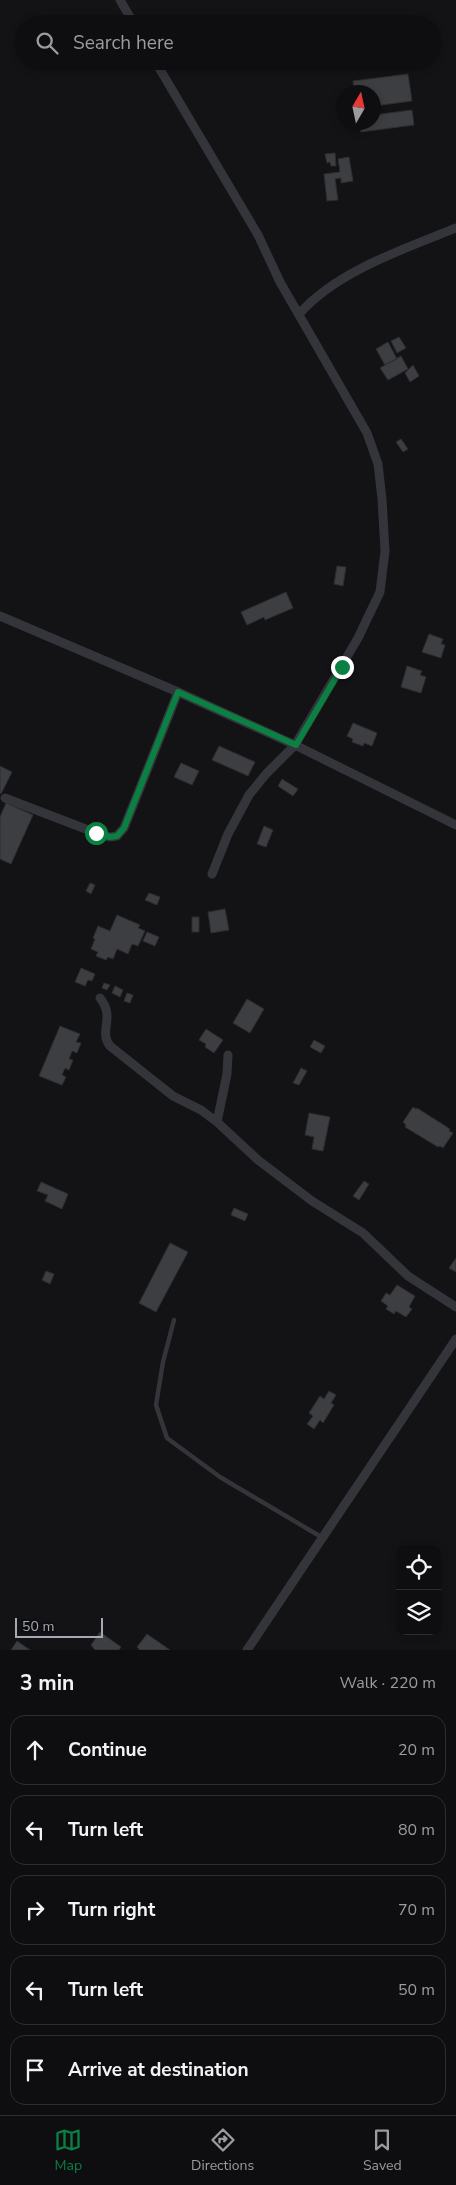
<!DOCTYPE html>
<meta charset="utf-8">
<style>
body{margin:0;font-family:"Nunito Sans",sans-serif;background:#1c1c1e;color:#f1f3f6}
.controls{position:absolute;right:15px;bottom:15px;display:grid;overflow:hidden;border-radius:10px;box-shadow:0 2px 8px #0003}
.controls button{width:45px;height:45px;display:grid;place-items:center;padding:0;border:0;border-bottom:1px solid #2e2e30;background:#0e0e10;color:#f1f3f6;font:25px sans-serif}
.compass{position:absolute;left:336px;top:85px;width:45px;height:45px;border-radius:50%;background:#0e0e10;box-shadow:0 2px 8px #0003;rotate:9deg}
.scale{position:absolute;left:15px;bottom:12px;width:88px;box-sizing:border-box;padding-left:5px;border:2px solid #a5a9b5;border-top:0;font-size:14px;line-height:18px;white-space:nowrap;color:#a5a9b5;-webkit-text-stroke:4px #0e0e10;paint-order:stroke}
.stop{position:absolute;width:15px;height:15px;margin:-11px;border:4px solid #0b8043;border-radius:50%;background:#fff}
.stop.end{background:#0b8043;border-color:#fff;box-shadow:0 1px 5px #0008}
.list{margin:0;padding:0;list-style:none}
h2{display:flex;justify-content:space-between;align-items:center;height:65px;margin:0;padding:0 20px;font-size:21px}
h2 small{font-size:16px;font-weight:400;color:#9b9c9f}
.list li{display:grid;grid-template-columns:32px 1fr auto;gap:15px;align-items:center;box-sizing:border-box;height:70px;margin:0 10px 10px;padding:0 10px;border:1px solid #2e2e30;border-radius:15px}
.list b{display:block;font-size:19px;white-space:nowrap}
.list em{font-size:16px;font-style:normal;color:#9b9c9f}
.icon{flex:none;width:28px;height:28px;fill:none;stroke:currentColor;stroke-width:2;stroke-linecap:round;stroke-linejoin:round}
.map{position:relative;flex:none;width:456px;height:1650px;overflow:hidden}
.search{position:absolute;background:#0e0e10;box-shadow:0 2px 8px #0003;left:15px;right:15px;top:15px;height:55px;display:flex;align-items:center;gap:12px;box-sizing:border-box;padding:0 18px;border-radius:28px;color:#9b9c9f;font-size:19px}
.sheet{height:465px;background:#0e0e10}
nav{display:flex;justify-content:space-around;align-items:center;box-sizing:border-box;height:70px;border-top:1px solid #2e2e30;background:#0e0e10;font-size:14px;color:#9b9c9f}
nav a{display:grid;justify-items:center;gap:2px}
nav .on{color:#0b8043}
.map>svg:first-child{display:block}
.building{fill:#3d3e42;stroke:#2d2d31}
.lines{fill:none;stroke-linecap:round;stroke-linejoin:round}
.lane{stroke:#34353a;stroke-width:4.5}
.street{stroke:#34353a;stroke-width:9}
.route{stroke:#0b8043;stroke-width:6}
</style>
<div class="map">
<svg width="456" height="1650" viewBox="0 0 456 1650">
<rect width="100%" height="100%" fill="#131315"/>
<path class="building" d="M408,74L412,101L374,106V92H354L353,81Z
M412,110L414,125L361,132L360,122H374V115Z
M335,153L336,166H331L330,162L327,163L325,154Z
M349,157L353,181L341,183V178L335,179L338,200L327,201L324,174L340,172L338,159Z
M399,337L406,348L397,353L391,341Z
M388,342L397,359L385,365L376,349Z
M401,356L408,369L388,380L380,368Z
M413,365L419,376L410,382L405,373Z
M401,439L408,449L403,452L396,442Z
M337,566L346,567L343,586L334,584Z
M286,592L293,608L265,620L264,617L247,625L241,612Z
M429,634L443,639L441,644L445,645L441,658L422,652Z
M407,666L422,671L420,675L426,677L421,693L401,687Z
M353,723L377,733L372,746L364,743L363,746L352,742L353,739L347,736Z
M219,746L255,762L248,776L212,760Z
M181,763L199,771L192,785L174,777Z
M0,766L12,772L1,794L0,793Z
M282,779L298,789L293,796L278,786Z
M6,803L33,815L11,864L0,859V817Z
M264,826L273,830L266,847L257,844Z
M90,883L95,885L91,894L86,891Z
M149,893L160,897L157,905L145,900Z
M225,909L229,930L211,933L208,912Z
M117,915L140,925L138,928L145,931L138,946L132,944L128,954L117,949L113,959L108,957L106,960L96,956L98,952L91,949L95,939L93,938L98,926L110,931Z
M192,917H199V932H192Z
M147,932L159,937L155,946L143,941Z
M81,968L95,974L92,981L88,980L85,986L75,982Z
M104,983L110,985L107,990L102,988Z
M115,986L123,990L120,997L112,993Z
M127,993L133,995L130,1003L124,1001Z
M247,999L264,1009L250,1033L233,1023Z
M60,1026L80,1034L76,1042L81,1043L77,1053L72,1051L69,1059L73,1060L69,1070L65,1068L62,1075L66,1077L62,1085L39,1076Z
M206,1029L223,1040L214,1053L205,1047L206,1044L199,1040Z
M314,1040L325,1046L321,1053L310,1047Z
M301,1068L307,1071L299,1085L293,1083Z
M413,1107L416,1109L417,1108L450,1129L449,1131L453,1133L443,1148L440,1146L438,1147L405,1127L406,1125L403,1122Z
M309,1113L330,1117L323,1151L312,1149L314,1137L305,1135Z
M364,1181L369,1184L359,1200L353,1196Z
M41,1182L68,1194L62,1209L45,1201L48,1195L37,1191Z
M234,1208L248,1214L245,1221L231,1215Z
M170,1243L188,1252L156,1312L139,1303Z
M456,1258V1272L449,1268Z
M46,1271L54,1274L50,1284L42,1280Z
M397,1285L415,1296L409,1307L412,1309L406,1317L396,1311L394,1314L386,1309L388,1306L381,1301L386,1293L390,1295Z
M329,1391L336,1395L331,1403L334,1405L323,1423L320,1420L314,1429L307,1424L313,1416L309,1413L320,1396L324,1399Z
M100,1632L121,1647L119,1650H95L91,1645Z
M147,1634L170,1650H140L137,1647Z
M17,1641L30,1650H11Z"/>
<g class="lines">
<path class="lane" d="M174,1320L163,1362L156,1405L167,1438L220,1477L323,1538"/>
<path class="street" d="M120,0L134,24
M155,61L258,235L280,282L367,433L378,464L382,499L385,551L380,592L358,638L295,745L266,774L249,795L228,834L212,874
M299,314C337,271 404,249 456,228
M0,616L178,692L295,745L456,825
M5,798L96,833L110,837L117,836L124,828L142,783L178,692
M100,998C116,1018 98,1031 110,1046L173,1096L201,1110L217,1122L258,1160L312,1201L363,1233L408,1276L456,1307
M217,1122L227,1074L228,1055
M247,1650L456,1339"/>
</g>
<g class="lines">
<path class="route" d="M96,833L110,837L117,836L124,828L178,692L296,745L342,667"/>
</g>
</svg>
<div class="controls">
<button><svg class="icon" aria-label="locate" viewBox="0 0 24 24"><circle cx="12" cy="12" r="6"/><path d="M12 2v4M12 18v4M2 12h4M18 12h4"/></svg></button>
<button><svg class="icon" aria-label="layers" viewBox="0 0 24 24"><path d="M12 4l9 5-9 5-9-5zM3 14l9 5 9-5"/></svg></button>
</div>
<svg class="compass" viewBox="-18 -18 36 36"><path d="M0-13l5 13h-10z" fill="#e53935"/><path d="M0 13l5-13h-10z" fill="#9b9c9f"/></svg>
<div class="scale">50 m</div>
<div class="stop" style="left:96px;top:833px"></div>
<div class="stop end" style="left:342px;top:667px"></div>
<div class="search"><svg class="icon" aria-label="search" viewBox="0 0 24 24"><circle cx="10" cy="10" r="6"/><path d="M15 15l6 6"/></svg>Search here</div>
</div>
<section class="sheet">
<h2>3 min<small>Walk · 220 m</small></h2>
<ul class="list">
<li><svg class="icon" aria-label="ahead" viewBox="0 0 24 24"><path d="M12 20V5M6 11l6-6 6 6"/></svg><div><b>Continue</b></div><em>20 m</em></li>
<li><svg class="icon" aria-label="left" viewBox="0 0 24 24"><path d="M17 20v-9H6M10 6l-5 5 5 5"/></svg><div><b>Turn left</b></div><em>80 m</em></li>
<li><svg class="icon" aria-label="right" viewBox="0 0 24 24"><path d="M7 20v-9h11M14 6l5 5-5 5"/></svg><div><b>Turn right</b></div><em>70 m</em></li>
<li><svg class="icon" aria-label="left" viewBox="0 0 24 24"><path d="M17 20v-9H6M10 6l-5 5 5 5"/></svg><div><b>Turn left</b></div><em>50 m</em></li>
<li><svg class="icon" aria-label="arrive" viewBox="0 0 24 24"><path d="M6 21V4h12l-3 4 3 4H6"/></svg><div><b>Arrive at destination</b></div></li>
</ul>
</section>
<nav>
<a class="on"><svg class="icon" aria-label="map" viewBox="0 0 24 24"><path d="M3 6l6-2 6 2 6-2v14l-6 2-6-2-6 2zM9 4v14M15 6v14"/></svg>Map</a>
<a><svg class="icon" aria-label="directions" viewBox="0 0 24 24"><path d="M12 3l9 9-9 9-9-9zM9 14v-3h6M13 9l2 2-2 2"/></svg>Directions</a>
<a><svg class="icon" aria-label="saved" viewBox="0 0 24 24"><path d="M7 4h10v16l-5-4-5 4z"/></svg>Saved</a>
</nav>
